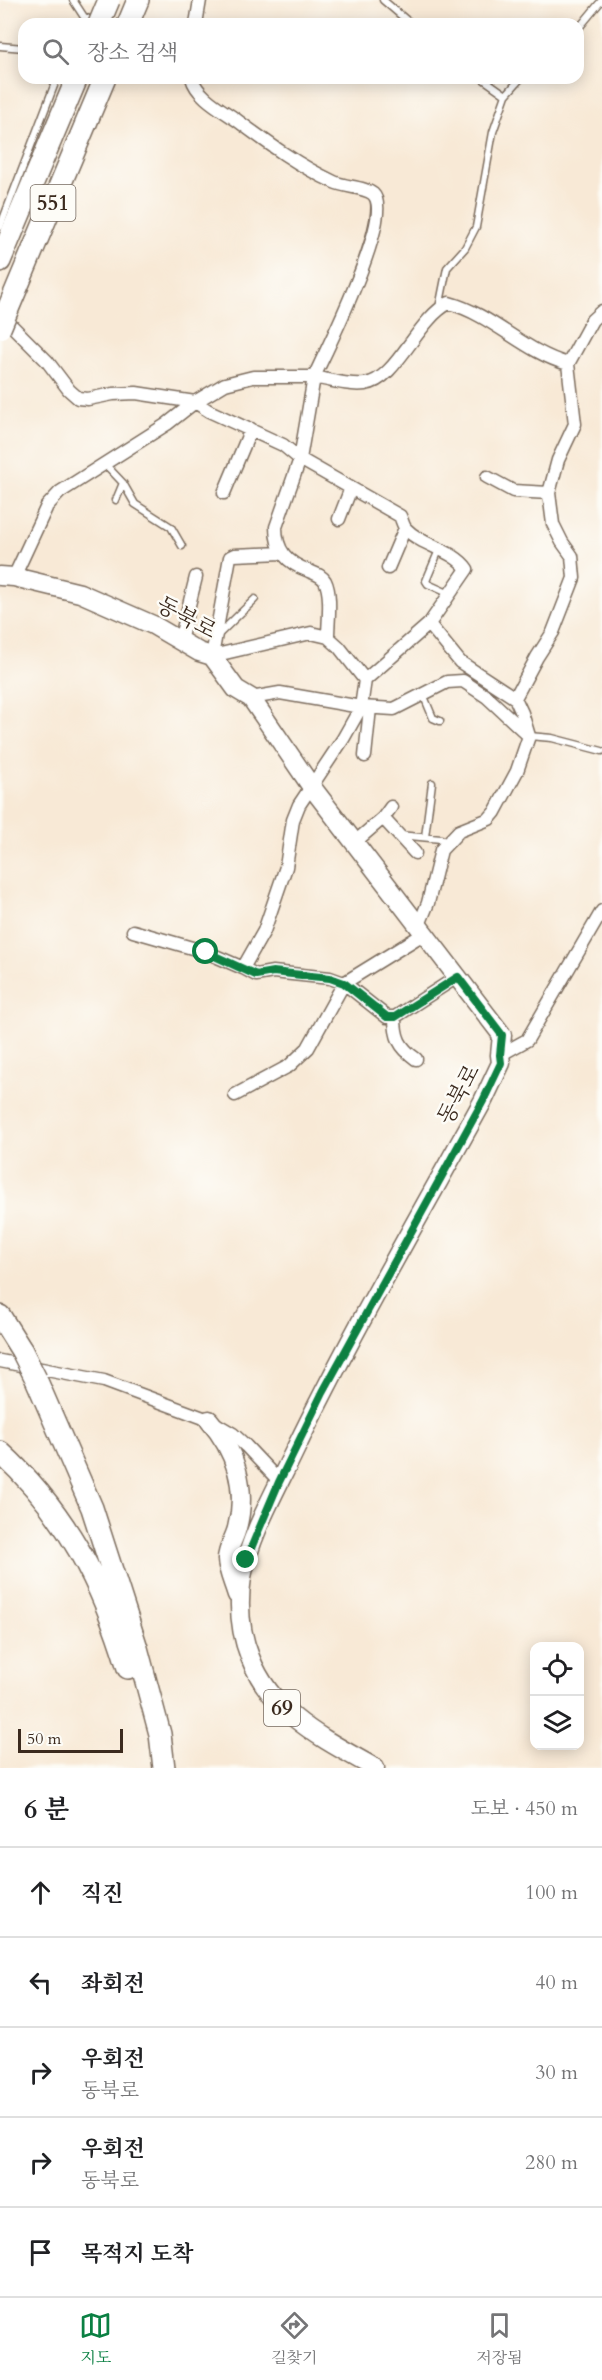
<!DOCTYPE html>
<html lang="ko">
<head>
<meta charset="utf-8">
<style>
	:root { --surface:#fff; --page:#f2f2f2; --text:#202124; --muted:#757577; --line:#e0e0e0; --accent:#0b8043 }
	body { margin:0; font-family:Cardo,"Noto Serif KR",serif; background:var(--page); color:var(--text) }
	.controls { position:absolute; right:18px; bottom:18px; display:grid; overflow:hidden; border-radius:12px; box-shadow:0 3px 15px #0003 }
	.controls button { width:54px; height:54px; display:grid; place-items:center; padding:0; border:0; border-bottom:2px solid var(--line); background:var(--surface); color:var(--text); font:30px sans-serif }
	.scale { position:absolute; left:18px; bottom:15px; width:105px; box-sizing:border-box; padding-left:6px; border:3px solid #3b2a1e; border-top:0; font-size:16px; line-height:21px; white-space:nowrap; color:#3b2a1e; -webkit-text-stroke:4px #fdfcf7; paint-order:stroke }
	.stop { position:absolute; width:18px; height:18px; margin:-14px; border:4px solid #0b8043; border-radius:50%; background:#fff }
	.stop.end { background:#0b8043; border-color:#fff; box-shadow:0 2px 6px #0008 }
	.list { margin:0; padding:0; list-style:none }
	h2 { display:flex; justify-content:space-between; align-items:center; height:78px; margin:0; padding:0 24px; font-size:26px }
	h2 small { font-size:20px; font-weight:400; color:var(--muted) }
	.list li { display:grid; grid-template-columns:39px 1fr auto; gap:18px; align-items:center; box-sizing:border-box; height:90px; padding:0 24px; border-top:2px solid var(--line) }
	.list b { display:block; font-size:22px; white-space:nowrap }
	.list p { margin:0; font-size:20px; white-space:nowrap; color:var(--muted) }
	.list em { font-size:20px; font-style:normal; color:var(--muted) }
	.icon { flex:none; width:33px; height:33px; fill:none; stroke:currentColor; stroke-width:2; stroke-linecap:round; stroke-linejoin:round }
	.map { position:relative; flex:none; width:602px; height:1768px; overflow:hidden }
	.search { position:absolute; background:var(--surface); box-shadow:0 3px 15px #0003; left:18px; right:18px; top:18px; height:66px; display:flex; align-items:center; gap:15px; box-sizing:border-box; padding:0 21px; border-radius:18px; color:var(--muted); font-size:22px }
	.sheet { height:528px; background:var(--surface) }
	nav { display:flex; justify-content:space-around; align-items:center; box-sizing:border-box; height:84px; border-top:2px solid var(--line); background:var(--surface); font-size:16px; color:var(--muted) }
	nav a { display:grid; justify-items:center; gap:3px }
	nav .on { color:var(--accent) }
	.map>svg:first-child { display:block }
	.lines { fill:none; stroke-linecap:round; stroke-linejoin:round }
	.lane-casing { stroke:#7d6d5e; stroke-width:9 }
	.street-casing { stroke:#7d6d5e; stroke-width:15 }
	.primary-casing { stroke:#7d6d5e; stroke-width:21 }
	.highway-casing { stroke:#7d6d5e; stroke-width:24 }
	.lane { stroke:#fff; stroke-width:6 }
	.street { stroke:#fff; stroke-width:12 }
	.primary { stroke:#fff; stroke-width:18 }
	.highway { stroke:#fff; stroke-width:21 }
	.highway-bridge-casing { stroke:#7d6d5e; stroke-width:24; stroke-linecap:butt }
	.highway-bridge { stroke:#fff; stroke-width:21 }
	.route { stroke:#0b8043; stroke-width:8 }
	.labels { text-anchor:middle; stroke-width:5; stroke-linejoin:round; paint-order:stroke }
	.shield { fill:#fdfcf7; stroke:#75695f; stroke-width:1.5 }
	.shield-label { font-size:21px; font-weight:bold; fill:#3b2a1e }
	.street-label { font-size:22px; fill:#3b2a1e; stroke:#fdfcf7 }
</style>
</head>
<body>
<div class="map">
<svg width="602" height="1768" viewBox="0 0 602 1768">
	<rect width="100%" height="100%" fill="#fdfcf7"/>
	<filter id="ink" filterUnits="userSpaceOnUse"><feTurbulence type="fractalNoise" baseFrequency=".0167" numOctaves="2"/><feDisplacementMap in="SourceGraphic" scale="12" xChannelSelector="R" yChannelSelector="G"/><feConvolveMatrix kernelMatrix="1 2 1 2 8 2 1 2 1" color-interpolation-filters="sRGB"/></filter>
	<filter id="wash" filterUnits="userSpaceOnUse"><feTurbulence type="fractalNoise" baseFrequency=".008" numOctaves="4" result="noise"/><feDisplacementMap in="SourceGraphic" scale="24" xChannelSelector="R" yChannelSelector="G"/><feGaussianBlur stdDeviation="1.35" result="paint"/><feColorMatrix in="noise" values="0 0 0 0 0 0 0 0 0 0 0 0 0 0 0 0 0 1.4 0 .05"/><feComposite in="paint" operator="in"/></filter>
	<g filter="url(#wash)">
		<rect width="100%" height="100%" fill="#f8e9d6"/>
	</g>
	<g filter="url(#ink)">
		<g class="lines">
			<defs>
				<path id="lane" d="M73 0 84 17 97 22
					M383 0 411 24
					M578 29 602 0
					M0 46 24 48
					M482 78 506 95
					M0 227 57 78
					M439 308 447 268 465 248 476 227 493 132 506 95 521 78
					M105 464 123 483 135 504 171 527 182 546
					M116 500 123 483
					M439 550 426 581 428 584 450 594
					M219 634 255 599
					M423 694 433 718 440 721
					M529 736 552 738 602 751
					M399 835 441 839 447 843
					M425 837 432 783"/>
				<path id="street" d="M196 24 200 0
					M1 315 47 361 69 390 78 398 88 399 113 394 136 393 195 402 209 411 283 445 300 459 400 516C402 520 403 526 406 529 423 547 453 549 467 569L429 624 460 662 515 698
					M487 477 513 491 549 493
					M224 493 251 429
					M339 519 351 488
					M282 553 234 555 230 557 212 656 311 633 328 637 339 647 365 680
					M388 568 405 528
					M14 577 47 506 60 492 167 424 195 402 225 384 253 377H314C326 351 395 214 373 194 365 187 345 187 334 182 299 166 269 144 238 121 223 110 197 97 192 78
					M429 624 365 680 361 707 343 739 299 805 293 820 286 867 264 931 243 968 256 975 273 972 330 978 344 983 387 1017H395L457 977
					M328 637C328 621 332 595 325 581 321 575 316 574 309 571 287 563 276 551 276 527L300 459 314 377C330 380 349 386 365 384 396 381 417 319 449 303 493 315 524 352 568 364
					M180 641 196 577
					M251 698 280 693 361 707 394 709 447 682 463 681 487 697 528 735
					M365 756 370 708
					M383 818 415 853
					M355 842 383 818 391 807
					M419 925 428 903 441 850 459 831 489 819 495 812 517 771 529 736 522 713 515 698 537 657 553 632 574 578 572 556 562 542 553 524 549 493 558 460 575 424 568 364 592 320 602 311
					M133 931 206 952 243 968
					M395 1017C395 1037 399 1047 416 1059
					M500 1055 527 1040 602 911
					M235 1095 289 1066 308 1048 344 983 425 933
					M0 1361 104 1381 209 1420 233 1434 246 1446 280 1482"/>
				<path id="primary" d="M0 576 14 577 80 593 153 625 199 652 212 656 236 689 251 698 311 786 502 1035 500 1055 501 1063 483 1101C419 1217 352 1332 294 1452 276 1490 250 1535 242 1577 238 1603 240 1632 250 1657 272 1715 324 1739 375 1768
					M209 1420C235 1450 248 1488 237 1528 235 1537 227 1549 227 1559 227 1570 234 1584 237 1595"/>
				<path id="highway" d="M128 24 138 0
					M0 261 77 78
					M0 1316 22 1351
					M36 1379 92 1508 137 1648 160 1734 164 1768
					M0 1452C66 1512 103 1584 128 1668"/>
			</defs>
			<use href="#lane" class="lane-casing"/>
			<use href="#street" class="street-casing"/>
			<use href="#primary" class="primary-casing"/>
			<use href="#highway" class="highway-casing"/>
			<use href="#lane" class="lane"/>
			<use href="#street" class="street"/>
			<use href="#primary" class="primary"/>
			<use href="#highway" class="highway"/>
			<defs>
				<path id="highway-bridge" d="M99 24 109 0
					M0 328 105 78
					M22 1351 36 1379"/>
			</defs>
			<use href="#highway-bridge" class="highway-bridge-casing"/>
			<use href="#highway-bridge" class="highway-bridge"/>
		</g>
	</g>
	<g class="lines" filter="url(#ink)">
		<path class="route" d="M206 952 256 975 273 972 330 978 344 983 387 1017H395L458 977 502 1035 500 1055 501 1063 483 1101 323 1392 279 1482 246 1560"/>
	</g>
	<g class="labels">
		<g class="shield">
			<rect x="30.5" y="185" width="45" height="36" rx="4.5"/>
			<rect x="264" y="1690" width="36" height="36" rx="4.5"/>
		</g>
		<g class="shield-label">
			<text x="53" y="210">551</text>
			<text x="282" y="1715">69</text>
		</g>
		<g class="street-label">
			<text transform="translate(187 617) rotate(28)" y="8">동북로</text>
			<text transform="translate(458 1094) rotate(-62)" y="8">동북로</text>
		</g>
	</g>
</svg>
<div class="controls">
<button><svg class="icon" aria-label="locate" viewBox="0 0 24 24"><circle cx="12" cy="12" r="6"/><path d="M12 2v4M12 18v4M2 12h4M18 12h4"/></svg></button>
<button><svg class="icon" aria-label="layers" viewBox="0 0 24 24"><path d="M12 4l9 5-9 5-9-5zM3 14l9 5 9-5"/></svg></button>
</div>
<div class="scale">50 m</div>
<div class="stop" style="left:206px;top:952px"></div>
<div class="stop end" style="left:246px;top:1560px"></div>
<div class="search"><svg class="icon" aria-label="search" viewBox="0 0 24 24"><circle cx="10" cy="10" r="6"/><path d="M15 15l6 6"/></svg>장소 검색</div>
</div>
<section class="sheet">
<h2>6 분<small>도보 · 450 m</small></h2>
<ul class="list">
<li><svg class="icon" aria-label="ahead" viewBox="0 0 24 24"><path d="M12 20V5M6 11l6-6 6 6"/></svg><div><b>직진</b></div><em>100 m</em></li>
<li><svg class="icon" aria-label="left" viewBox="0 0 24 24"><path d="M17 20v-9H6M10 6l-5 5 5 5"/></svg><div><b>좌회전</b></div><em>40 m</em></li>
<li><svg class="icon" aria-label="right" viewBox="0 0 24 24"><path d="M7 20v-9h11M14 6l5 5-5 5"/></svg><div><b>우회전</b><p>동북로</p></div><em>30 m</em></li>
<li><svg class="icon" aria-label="right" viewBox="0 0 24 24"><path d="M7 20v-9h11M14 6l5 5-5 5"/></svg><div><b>우회전</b><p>동북로</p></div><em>280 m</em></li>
<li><svg class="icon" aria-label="arrive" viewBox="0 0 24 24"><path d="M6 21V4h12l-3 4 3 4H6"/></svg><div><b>목적지 도착</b></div></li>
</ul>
</section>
<nav>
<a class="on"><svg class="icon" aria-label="map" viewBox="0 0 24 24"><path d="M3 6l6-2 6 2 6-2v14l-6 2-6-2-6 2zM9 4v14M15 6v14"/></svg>지도</a>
<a><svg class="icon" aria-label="directions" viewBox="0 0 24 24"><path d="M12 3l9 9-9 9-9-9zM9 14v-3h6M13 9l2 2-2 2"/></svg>길찾기</a>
<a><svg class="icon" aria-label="saved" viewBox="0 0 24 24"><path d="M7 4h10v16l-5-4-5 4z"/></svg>저장됨</a>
</nav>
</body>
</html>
